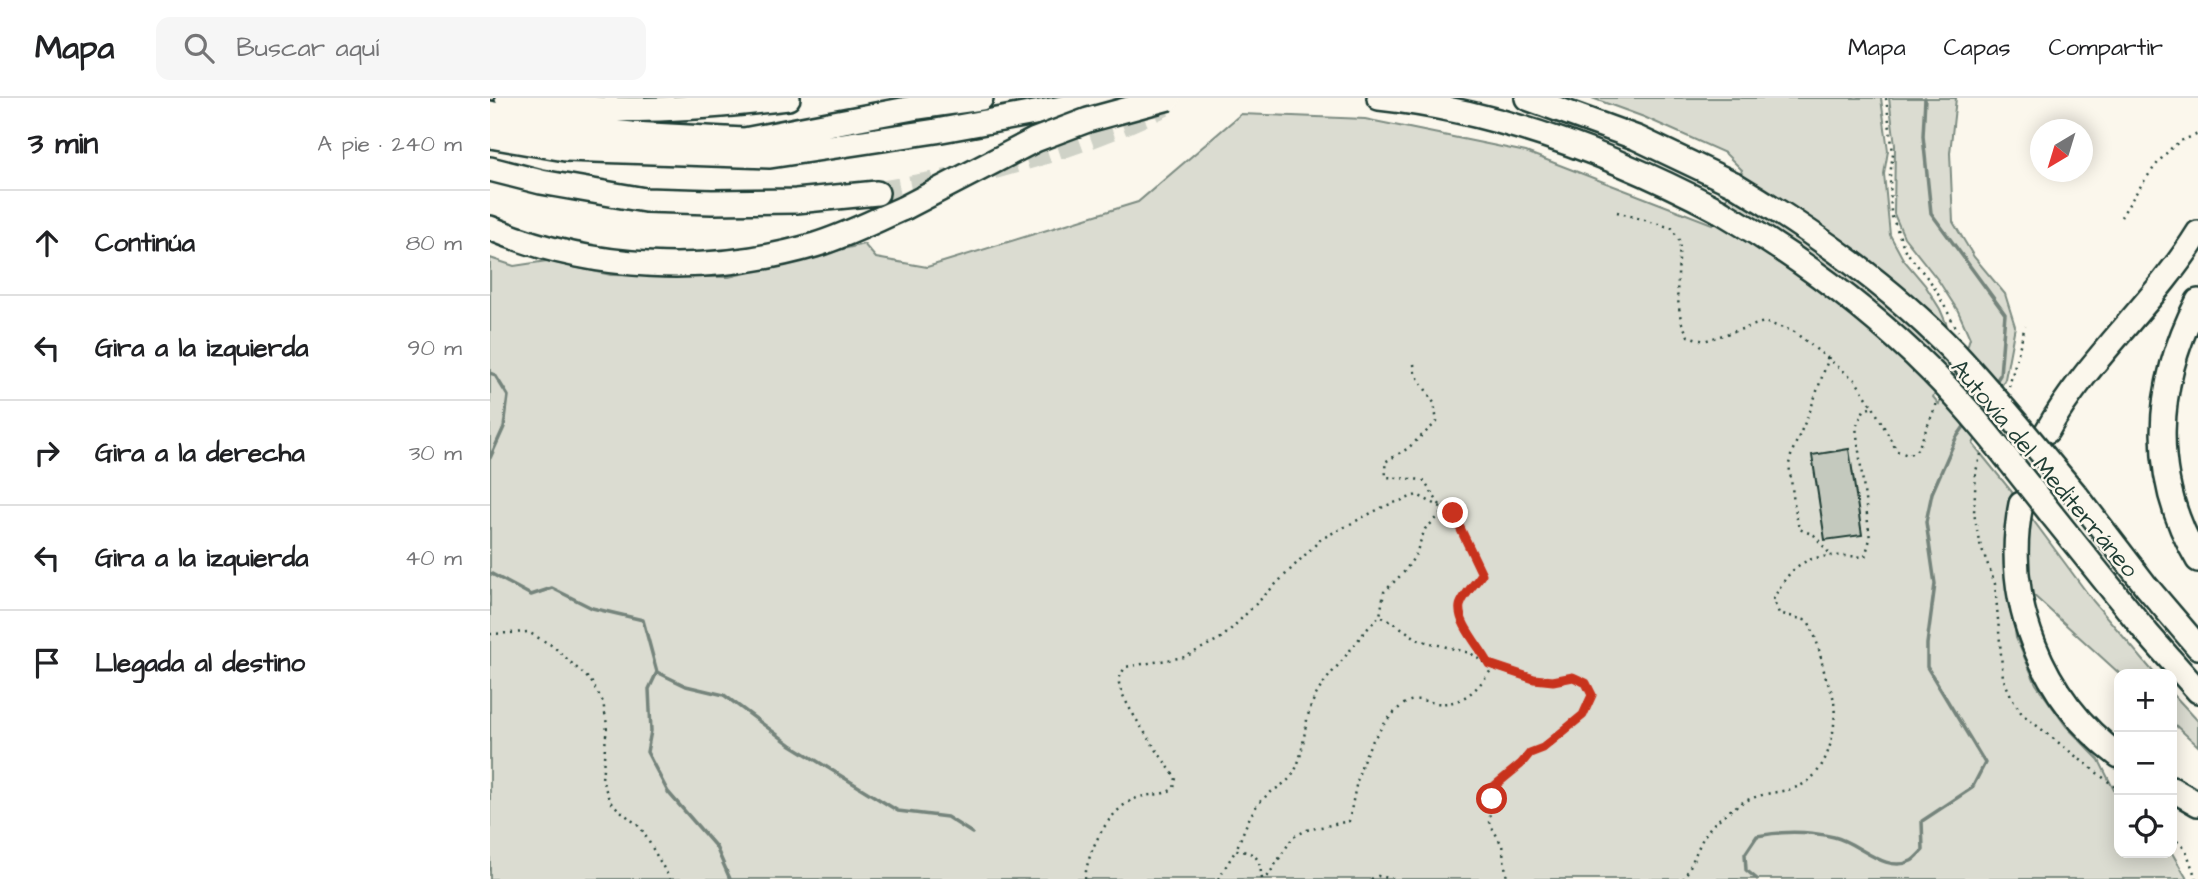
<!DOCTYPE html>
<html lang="es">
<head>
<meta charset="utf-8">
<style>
	:root { --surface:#fff; --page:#f6f6f6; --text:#202124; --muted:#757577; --line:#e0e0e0 }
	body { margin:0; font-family:"Architects Daughter",sans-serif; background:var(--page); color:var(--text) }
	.controls { position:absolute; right:21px; bottom:21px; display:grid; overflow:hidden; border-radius:14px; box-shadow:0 4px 18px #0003 }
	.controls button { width:63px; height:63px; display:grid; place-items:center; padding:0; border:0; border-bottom:2px solid var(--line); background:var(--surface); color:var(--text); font:35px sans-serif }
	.compass { position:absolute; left:1540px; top:21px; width:63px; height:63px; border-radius:50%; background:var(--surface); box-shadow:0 4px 18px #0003; rotate:218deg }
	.stop { position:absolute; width:21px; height:21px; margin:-16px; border:5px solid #c8321e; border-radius:50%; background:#fff }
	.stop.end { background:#c8321e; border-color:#fff; box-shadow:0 2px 7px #0008 }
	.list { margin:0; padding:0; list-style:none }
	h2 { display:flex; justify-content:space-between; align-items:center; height:91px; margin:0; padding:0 28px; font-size:30px }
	h2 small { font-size:23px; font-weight:400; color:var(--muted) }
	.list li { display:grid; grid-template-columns:46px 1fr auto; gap:21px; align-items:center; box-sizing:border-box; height:105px; padding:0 28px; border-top:2px solid var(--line) }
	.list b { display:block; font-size:26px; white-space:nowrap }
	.list em { font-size:23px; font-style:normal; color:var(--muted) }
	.icon { flex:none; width:38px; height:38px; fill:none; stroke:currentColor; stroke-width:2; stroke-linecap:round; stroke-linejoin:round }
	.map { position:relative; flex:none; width:1708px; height:781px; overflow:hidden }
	header { display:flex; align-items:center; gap:42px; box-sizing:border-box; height:98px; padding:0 35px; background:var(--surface); border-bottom:2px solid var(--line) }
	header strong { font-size:33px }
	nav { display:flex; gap:38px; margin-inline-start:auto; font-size:24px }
	.search { width:490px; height:63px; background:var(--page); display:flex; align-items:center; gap:18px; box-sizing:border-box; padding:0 24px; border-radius:14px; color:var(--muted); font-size:26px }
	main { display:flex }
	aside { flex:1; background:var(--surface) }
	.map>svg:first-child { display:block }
	.green { fill:#dbdcd1; stroke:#7d8c82; stroke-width:2 }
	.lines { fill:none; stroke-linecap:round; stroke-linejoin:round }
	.stream { stroke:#74847b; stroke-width:3.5 }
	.building { fill:#c4c9be; stroke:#1f3d34; stroke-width:2 }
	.highway-tunnel { stroke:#cfd2c7; stroke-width:23; stroke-dasharray:23 11; stroke-linecap:butt }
	.highway-casing { stroke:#1f3d34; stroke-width:28 }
	.path { stroke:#1f3d34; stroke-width:2.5; stroke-dasharray:2 5; stroke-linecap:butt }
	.highway { stroke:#fbf7ec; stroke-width:23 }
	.highway-bridge-casing { stroke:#1f3d34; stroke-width:28; stroke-linecap:butt }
	.highway-bridge { stroke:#fbf7ec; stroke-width:23 }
	.route { stroke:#c8321e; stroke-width:9 }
	.labels { text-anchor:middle; stroke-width:5; stroke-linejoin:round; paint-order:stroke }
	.street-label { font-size:24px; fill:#1f3d34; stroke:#fbf7ec }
</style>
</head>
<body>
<header>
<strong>Mapa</strong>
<div class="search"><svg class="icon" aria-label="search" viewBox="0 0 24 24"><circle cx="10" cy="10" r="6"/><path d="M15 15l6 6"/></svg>Buscar aquí</div>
<nav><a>Mapa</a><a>Capas</a><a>Compartir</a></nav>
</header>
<main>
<aside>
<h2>3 min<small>A pie · 240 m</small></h2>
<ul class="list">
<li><svg class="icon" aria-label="ahead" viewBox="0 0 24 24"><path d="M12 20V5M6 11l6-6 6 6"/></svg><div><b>Continúa</b></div><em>80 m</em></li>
<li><svg class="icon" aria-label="left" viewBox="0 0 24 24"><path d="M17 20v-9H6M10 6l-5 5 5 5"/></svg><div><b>Gira a la izquierda</b></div><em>90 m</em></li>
<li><svg class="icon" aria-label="right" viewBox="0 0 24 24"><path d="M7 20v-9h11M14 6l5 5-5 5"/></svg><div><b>Gira a la derecha</b></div><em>30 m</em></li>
<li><svg class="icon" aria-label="left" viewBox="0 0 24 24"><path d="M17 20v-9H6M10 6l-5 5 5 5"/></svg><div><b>Gira a la izquierda</b></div><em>40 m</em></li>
<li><svg class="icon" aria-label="arrive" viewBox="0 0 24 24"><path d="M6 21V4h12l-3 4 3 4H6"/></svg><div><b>Llegada al destino</b></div></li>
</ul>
</aside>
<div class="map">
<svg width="1708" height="781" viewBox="0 0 1708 781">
	<rect width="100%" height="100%" fill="#fbf7ec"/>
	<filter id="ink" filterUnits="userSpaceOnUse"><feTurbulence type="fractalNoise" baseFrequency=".0143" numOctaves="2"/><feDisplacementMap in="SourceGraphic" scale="14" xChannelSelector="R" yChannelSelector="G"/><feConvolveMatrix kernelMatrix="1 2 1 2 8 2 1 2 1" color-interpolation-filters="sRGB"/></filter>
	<g filter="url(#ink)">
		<path class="green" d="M1102 0H1391L1398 53 1394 76 1400 137 1413 161 1435 187 1450 211 1464 244 1461 264 1443 299 1449 306 1473 261 1480 240 1468 213 1448 182 1414 139 1404 116 1405 47 1399 0H1466L1460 55 1463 124 1484 159 1515 196 1525 228 1515 281 1483 346 1522 394 1517 442 1518 481 1526 540 1546 586 1576 628 1609 662 1629 702V755H1682L1697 781H0V160L24 168 57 163 121 177 239 179 374 146 386 160 437 169 648 104 751 16 875 21 1036 54 1222 126 1252 72 1235 55 1154 19Z
			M1540 418 1603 503 1665 576H1630L1541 495 1536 469V443Z
			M1682 595 1708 623V648L1682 624Z"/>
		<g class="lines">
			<path class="stream" d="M1435 0 1433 38 1441 115 1515 216 1510 277 1505 285
				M0 275 5 277 18 298 14 329 0 360
				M0 475 41 497 62 490 102 510 153 522 167 574 159 591 161 633 157 654 178 694 226 749 240 781
				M167 574 196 588 234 597 301 647 408 713 457 719 482 735
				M1267 781 1256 772 1255 756 1267 738C1292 733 1318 733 1344 739 1368 744 1395 776 1421 763 1425 761 1430 755 1433 752L1432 723 1482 690 1495 665 1437 569V546L1445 486 1436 424 1442 395 1466 340 1478 323"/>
		</g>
		<path class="building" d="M1359 351 1372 437 1335 442 1322 357Z"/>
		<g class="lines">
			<path class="highway-tunnel" d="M503 70C561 54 620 34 674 7
				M387 95 460 82"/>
			<defs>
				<path id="highway" d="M17 0C109 19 205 11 298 0
					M889 0C1009 13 1124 57 1230 113
					M1037 0 1147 40 1244 86
					M0 15 39 26 142 36 254 42 428 9 491 0
					M0 38 75 51 280 58 446 33 627 0
					M0 71 51 84 155 102 222 104 306 103 387 95
					M0 130C102 173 219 178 325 147 355 138 384 123 414 110
					M1708 203C1664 287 1659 379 1708 462
					M1557 333C1598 260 1664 206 1708 135
					M1587 398 1656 488 1708 549
					M1531 406C1512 501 1551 600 1629 658
					M1562 417 1657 535 1708 593
					M1682 691 1708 706"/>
			</defs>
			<use href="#highway" class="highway-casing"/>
			<path class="path" d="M1396 0 1403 55 1400 78 1401 116 1415 152 1443 187 1468 233
				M1127 114 1182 130 1190 144 1187 195 1191 223 1198 238 1214 243 1274 224 1303 233 1365 282 1383 309 1407 353 1418 357 1428 351 1447 305
				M1631 119C1641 102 1671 55 1688 45 1693 41 1702 39 1708 36
				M1339 259 1320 313 1302 354 1299 366 1304 405 1309 431 1324 437 1340 456
				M924 266 925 275 944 305 947 324 917 351 895 364 896 379 933 382 950 407
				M1519 289 1535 228
				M1491 356 1486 373 1484 415 1489 443 1505 486 1513 580 1522 600 1532 616 1629 692
				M957 411 935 431 925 458 914 474 894 494 890 518 907 527 929 542 980 555 998 566 1044 581 1063 583 1083 579 1096 585 1102 597 1093 617 1076 629 1053 650 1040 655 1031 666 1002 690 999 724 1012 747 1017 781
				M0 536 38 534 63 548 101 583 113 604 117 627 112 681 120 704 151 730 180 781
				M1682 738 1696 752 1706 781
				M595 781C597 753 619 710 647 700 660 695 672 699 684 690L686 680C673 661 631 604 629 585 629 578 632 575 635 569L695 559 733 539 831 441 895 408 927 397 963 415 992 476 970 507 972 524 990 549 1001 572C987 592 972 608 945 605 939 604 931 601 924 602 913 604 907 612 899 620 869 656 868 679 859 723L817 732 803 739 776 781
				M728 781 746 752
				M772 781C769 760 768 755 746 752 753 736 760 712 774 700 783 691 796 687 803 676 815 656 813 629 821 608 829 587 845 572 858 555 869 541 876 531 890 518
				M881 781 888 778 904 781
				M1193 781C1206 762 1209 737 1228 722 1240 712 1253 702 1269 698 1284 693 1301 694 1315 685 1339 670 1347 630 1344 604 1343 593 1336 584 1334 573 1329 553 1328 542 1318 523L1289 515 1283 502C1306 455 1327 456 1375 459L1380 441 1366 329 1374 312 1383 309"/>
			<use href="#highway" class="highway"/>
			<defs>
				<path id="highway-bridge" d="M1244 86C1324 134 1401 188 1465 255 1508 301 1547 350 1587 398
					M414 110 545 42 598 22 679 0
					M1230 113C1307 158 1379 211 1442 274 1486 318 1523 368 1562 417"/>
			</defs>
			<use href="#highway-bridge" class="highway-bridge-casing"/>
			<use href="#highway-bridge" class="highway-bridge"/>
		</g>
	</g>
	<g class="lines" filter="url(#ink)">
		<path class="route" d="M963 415 992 476C986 485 972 498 970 508 967 525 991 550 999 566L1044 581 1063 583 1083 579 1096 585 1102 597 1093 617 1053 650 1040 655 1031 666 1002 690V701"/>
	</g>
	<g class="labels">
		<g class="street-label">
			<text transform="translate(1555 370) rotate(50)" y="8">Autovía del Mediterráneo</text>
		</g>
	</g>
</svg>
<div class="controls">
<button>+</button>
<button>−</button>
<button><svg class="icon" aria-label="locate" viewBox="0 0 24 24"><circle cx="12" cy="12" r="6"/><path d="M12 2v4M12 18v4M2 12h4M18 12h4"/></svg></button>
</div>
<svg class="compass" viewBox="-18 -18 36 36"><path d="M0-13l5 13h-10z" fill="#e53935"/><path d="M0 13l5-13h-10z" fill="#757577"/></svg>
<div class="stop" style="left:1002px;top:701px"></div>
<div class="stop end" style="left:963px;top:415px"></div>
</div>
</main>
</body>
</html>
